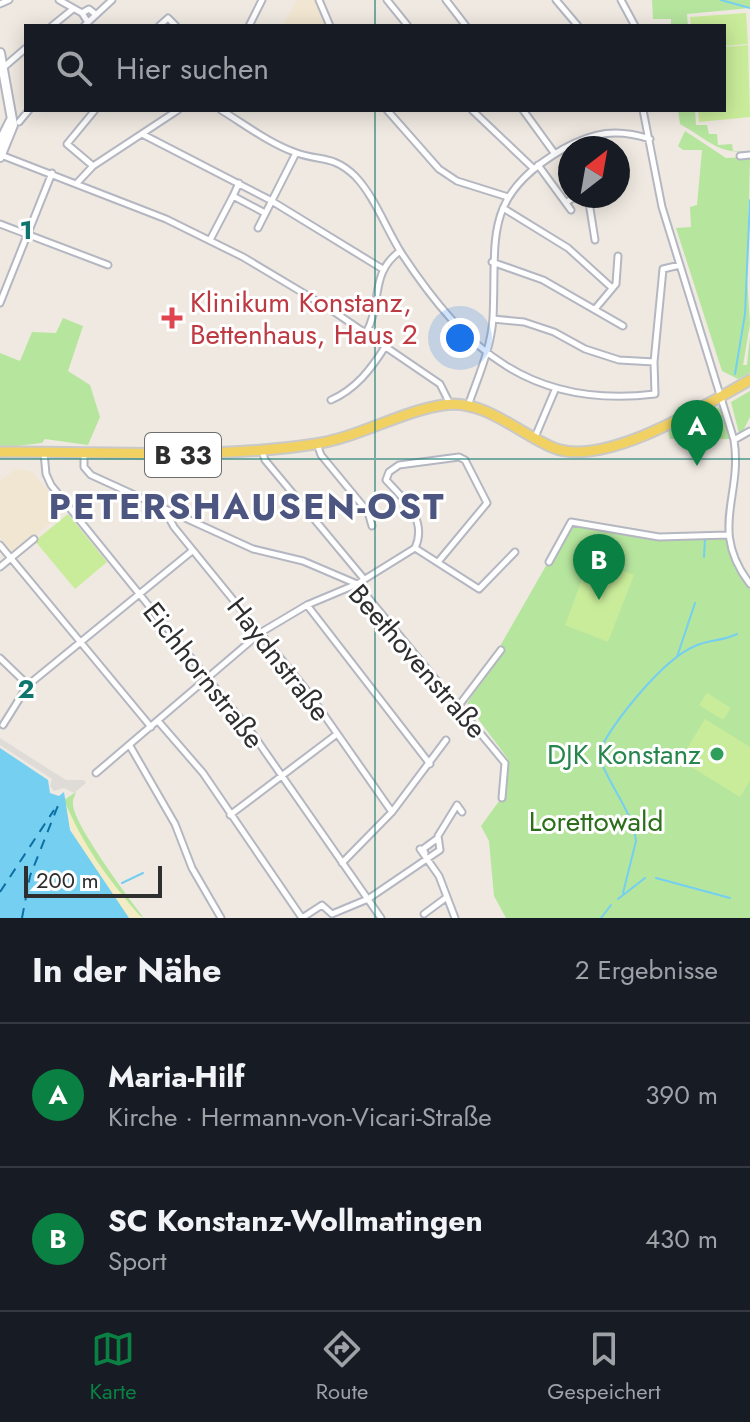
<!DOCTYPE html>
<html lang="de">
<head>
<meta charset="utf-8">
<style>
	:root { --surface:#171b24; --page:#242831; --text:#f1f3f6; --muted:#9ea1a6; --line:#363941; --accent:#0b8043 }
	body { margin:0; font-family:Jost,sans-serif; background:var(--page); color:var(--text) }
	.compass { position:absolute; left:558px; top:136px; width:72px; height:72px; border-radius:50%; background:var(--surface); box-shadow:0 4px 20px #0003; rotate:31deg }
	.scale { position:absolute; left:24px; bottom:20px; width:138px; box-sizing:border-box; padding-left:8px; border:4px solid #2e2e2e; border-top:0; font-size:22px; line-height:28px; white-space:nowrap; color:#2e2e2e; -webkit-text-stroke:6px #fff; paint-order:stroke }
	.you { position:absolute; left:460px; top:338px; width:28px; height:28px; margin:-20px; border:6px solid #fff; border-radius:50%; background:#1a73e8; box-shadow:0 0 0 12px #1a73e833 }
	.badge { display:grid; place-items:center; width:52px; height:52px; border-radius:50%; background:var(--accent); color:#fff; font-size:26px; font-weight:700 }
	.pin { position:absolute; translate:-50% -66px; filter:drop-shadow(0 2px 4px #0008) }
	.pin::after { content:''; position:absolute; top:42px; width:28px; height:24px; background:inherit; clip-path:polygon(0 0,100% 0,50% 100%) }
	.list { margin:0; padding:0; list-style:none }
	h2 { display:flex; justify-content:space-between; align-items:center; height:104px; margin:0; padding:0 32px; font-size:34px }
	h2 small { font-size:26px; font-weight:400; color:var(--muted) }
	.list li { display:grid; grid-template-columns:52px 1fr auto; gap:24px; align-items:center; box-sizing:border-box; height:144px; padding:0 32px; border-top:2px solid var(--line) }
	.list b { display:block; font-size:30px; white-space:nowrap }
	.list p { margin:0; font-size:26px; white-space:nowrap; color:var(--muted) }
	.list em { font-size:26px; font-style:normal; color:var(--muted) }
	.icon { flex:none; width:44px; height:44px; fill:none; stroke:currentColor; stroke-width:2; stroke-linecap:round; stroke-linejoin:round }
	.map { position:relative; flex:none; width:750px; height:918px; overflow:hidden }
	.search { position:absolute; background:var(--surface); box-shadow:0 4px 20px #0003; left:24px; right:24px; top:24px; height:88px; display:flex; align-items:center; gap:20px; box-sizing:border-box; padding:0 28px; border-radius:0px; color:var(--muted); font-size:30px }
	.sheet { height:392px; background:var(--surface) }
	nav { display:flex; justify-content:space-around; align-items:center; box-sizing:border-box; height:112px; border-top:2px solid var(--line); background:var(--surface); font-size:22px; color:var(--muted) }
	nav a { display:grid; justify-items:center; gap:4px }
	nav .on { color:var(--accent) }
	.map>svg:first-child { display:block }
	.education { fill:#f0e6d1 }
	.green { fill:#b6e59e }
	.sand { fill:#f3ecc5 }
	.pitch { fill:#c9ec9a }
	.plaza { fill:#dfdcd8 }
	.water { fill:#75cff0 }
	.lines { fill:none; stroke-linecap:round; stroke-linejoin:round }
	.stream { stroke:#75cff0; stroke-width:2 }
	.ferry { stroke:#0d6fa3; stroke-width:2; stroke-dasharray:10 8; stroke-linecap:butt }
	.street-casing { stroke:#b4b7c1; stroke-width:9 }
	.secondary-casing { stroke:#b4b7c1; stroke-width:12 }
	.primary-casing { stroke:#c9c9c9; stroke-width:13 }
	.street { stroke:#fff; stroke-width:5 }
	.secondary { stroke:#fff; stroke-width:8 }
	.primary { stroke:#f2d163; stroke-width:9 }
	.grid { fill:none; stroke:#0f766e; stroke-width:2; stroke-opacity:0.55 }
	.health-dot { fill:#e0444e; stroke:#fff; stroke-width:3 }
	.leisure-dot { fill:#2e9e5b; stroke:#fff; stroke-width:3 }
	.labels { text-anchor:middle; stroke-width:6; stroke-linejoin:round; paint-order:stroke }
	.shield { fill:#fff; stroke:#6d6d6d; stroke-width:2 }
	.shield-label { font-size:26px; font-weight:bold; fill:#2e2e2e }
	.health-label { font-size:28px; fill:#be3a42; stroke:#fff; text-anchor:start }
	.street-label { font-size:28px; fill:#2e2e2e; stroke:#fff }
	.leisure-label { font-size:28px; fill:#27864d; stroke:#fff; text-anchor:end }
	.park-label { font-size:28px; fill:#2c6e1b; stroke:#fff }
	.district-label { font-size:36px; font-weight:bold; letter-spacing:2px; fill:#4d5680; stroke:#fff }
	.grid-label { font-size:26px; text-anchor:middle; font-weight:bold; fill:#0f766e; stroke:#fff; stroke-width:6; stroke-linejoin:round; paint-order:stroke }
</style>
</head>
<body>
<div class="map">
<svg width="750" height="918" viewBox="0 0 750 918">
	<rect width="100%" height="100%" fill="#efe9e1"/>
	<path class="education" d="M297 0H319L330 26H282Z
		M17 468 32 472 65 511 13 554 0 537V481Z"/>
	<path class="green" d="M652 0H750V8L687 14 688 26H671V19H653Z
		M678 110H695L696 125H707L709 134H717L718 145 732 144 733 151 750 152C717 154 707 139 680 124Z
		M685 131 726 158 750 157 747 278 750 324 743 365H747L750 336V373L738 379 722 371 676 228 691 227 690 207 697 205 702 150H683L678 146Z
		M63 318 83 326 68 371 90 385 100 417 88 445 45 439 42 443 0 448V353L20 361 32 332 56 333Z
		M750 391V417L740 437 731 402Z
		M718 407 724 414 732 439H670L668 431 692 423Z
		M571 522 659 537 728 535 750 584V918H506L494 896 489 841 481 826 502 797 508 759 467 704Z
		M76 792C75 796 72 800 73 804 73 824 130 900 144 918 114 902 77 832 64 800Z"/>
	<path class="sand" d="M64 800C82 844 110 882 142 918H129C104 889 67 837 64 800Z"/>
	<path class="pitch" d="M746 13 748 44 724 46V26H691L690 17Z
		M748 45 750 117 699 122 698 110H724V47Z
		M68 514 107 562 75 589 35 541Z
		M590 558 634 575 608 642 565 625Z
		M707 693 731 708 723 720 699 705Z
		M705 719 750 747V781L740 797 680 760Z"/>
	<path class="plaza" d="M0 738 66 780H84L86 783 74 793 64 788 54 791 50 786 52 779 0 745Z"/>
	<path class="water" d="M0 748 48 780 50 793 59 796 64 792 70 830 129 918H0Z"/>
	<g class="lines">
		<path class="stream" d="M721 0 750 8
			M735 374 745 314 750 200
			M704 557 705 539
			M677 657 695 603
			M656 878 730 898
			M122 883 143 873
			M623 893 636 841C632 809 607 784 598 753 614 721 662 660 695 646 708 640 723 641 737 634
			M618 899 645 878
			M601 918 611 905"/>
		<path class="ferry" d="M0 892 54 810
			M22 918 30 876 59 803"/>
		<defs>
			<path id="street" d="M59 0 82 13 87 21
				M319 0 330 26
				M387 0 408 26
				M446 0 466 26
				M556 0 578 26
				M621 0 635 26
				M0 4 9 0
				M82 13 89 9 94 13
				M52 26 73 9
				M84 26 112 0
				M159 26 168 18 176 26
				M249 26 262 0
				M4 67 26 48
				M221 110C244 124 269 143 294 152 320 162 332 154 355 176 375 197 386 229 402 254 466 351 532 409 655 394L654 362 663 269 680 265
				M387 110 439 169 457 181 508 197
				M472 110 534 169
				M523 110 555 154
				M643 110 662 207 734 440C743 497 708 529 750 584
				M19 122 29 110
				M142 134 270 200 381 268
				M1 155 166 219 243 257 330 309 440 384 450 404
				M740 156 750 155
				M538 165 571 210
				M93 166 67 144 95 110
				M77 183 93 166 178 110
				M239 183 233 196 263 212
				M588 196 595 240
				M567 202 576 196
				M503 208 568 248 611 287
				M0 224 108 265
				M258 228 296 153
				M210 240 233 196
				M492 262 543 280 623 326
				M0 303 52 173
				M595 309 616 284 618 256
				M493 319 524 322 554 332 585 349 619 360 654 362
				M366 333C383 302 369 274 400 251
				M331 400C356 389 371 369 385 347
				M468 406C478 377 491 349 493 318 497 237 481 197 563 149 594 132 617 128 650 139
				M535 437 555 390
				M734 440 750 431
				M317 444 321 455 368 512 372 526
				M262 451 265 460 364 579
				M44 453 46 474 51 485 252 733 381 918
				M84 454V467L91 475 253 549 303 561 357 584 505 763 502 798
				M164 509 174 527 308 692 392 812
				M0 545 151 727
				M415 548C428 520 404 499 386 480L389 472 399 465 459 457 465 460 487 503 438 562
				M415 548 479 589 515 552
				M549 562 571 522 659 537 728 535
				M0 567 34 539
				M307 605 430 764
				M0 658 28 685
				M460 704 501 650
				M158 721 203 773 302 918
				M3 725 28 685 192 551
				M130 746 175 824 192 868 221 918
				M96 773 260 633 307 605 357 584 415 548
				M230 815 337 734
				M420 849 439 876 455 918
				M425 853 423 849 438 838
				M342 863 392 812 446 740
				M424 914 447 897
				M302 918 322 905 332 914 368 899 440 850 438 836 457 805 462 812"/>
			<path id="secondary" d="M0 53 13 125 0 157
				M0 142 11 120"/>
			<path id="primary" d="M0 452C106 451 210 460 315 444 360 437 399 412 443 405 484 398 519 434 554 448 605 468 704 406 750 380"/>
		</defs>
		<use href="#street" class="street-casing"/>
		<use href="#secondary" class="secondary-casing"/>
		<use href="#primary" class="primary-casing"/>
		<use href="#street" class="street"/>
		<use href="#secondary" class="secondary"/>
		<use href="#primary" class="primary"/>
	</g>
	<path class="grid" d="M375 0V26M375 110V918M0 459H750"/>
	<path class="health-dot" d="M168 306h8v8h8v8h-8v8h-8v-8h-8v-8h8z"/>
	<circle class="leisure-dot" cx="717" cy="754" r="8"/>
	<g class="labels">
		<rect class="shield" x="145" y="433" width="76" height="44" rx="6"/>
		<g class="shield-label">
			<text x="183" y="464">B 33</text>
		</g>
		<g class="health-label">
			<text x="190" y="312">Klinikum Konstanz,<tspan x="190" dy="32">Bettenhaus, Haus 2</tspan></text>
		</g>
		<g class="street-label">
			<text transform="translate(279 659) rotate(52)" y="10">Haydnstraße</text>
			<text transform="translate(418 661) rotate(49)" y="10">Beethovenstraße</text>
			<text transform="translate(204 675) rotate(52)" y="10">Eichhornstraße</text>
		</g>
		<g class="leisure-label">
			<text x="701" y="764">DJK Konstanz</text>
		</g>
		<g class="park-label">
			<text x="596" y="831">Lorettowald</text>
		</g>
		<g class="district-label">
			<text x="247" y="519">PETERSHAUSEN-OST</text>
		</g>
	</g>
	<g class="grid-label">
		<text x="26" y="239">1</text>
		<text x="26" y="698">2</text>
	</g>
</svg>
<svg class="compass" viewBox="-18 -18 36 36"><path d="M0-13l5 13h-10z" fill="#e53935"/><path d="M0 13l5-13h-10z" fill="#9ea1a6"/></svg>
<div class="scale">200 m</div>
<div class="you"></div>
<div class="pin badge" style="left:697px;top:466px">A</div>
<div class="pin badge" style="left:599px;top:600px">B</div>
<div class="search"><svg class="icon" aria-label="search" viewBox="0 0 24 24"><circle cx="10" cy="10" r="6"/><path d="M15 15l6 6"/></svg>Hier suchen</div>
</div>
<section class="sheet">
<h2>In der Nähe<small>2 Ergebnisse</small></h2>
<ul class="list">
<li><span class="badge">A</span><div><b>Maria-Hilf</b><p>Kirche · Hermann-von-Vicari-Straße</p></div><em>390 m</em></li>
<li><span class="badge">B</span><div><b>SC Konstanz-Wollmatingen</b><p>Sport</p></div><em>430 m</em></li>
</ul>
</section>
<nav>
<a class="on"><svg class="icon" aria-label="map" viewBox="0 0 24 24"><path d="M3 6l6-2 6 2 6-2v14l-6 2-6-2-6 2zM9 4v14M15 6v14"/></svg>Karte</a>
<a><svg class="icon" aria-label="directions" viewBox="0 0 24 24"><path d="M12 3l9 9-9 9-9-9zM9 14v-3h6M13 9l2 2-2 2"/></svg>Route</a>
<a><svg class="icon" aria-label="saved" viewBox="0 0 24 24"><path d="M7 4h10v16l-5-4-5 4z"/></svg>Gespeichert</a>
</nav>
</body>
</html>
